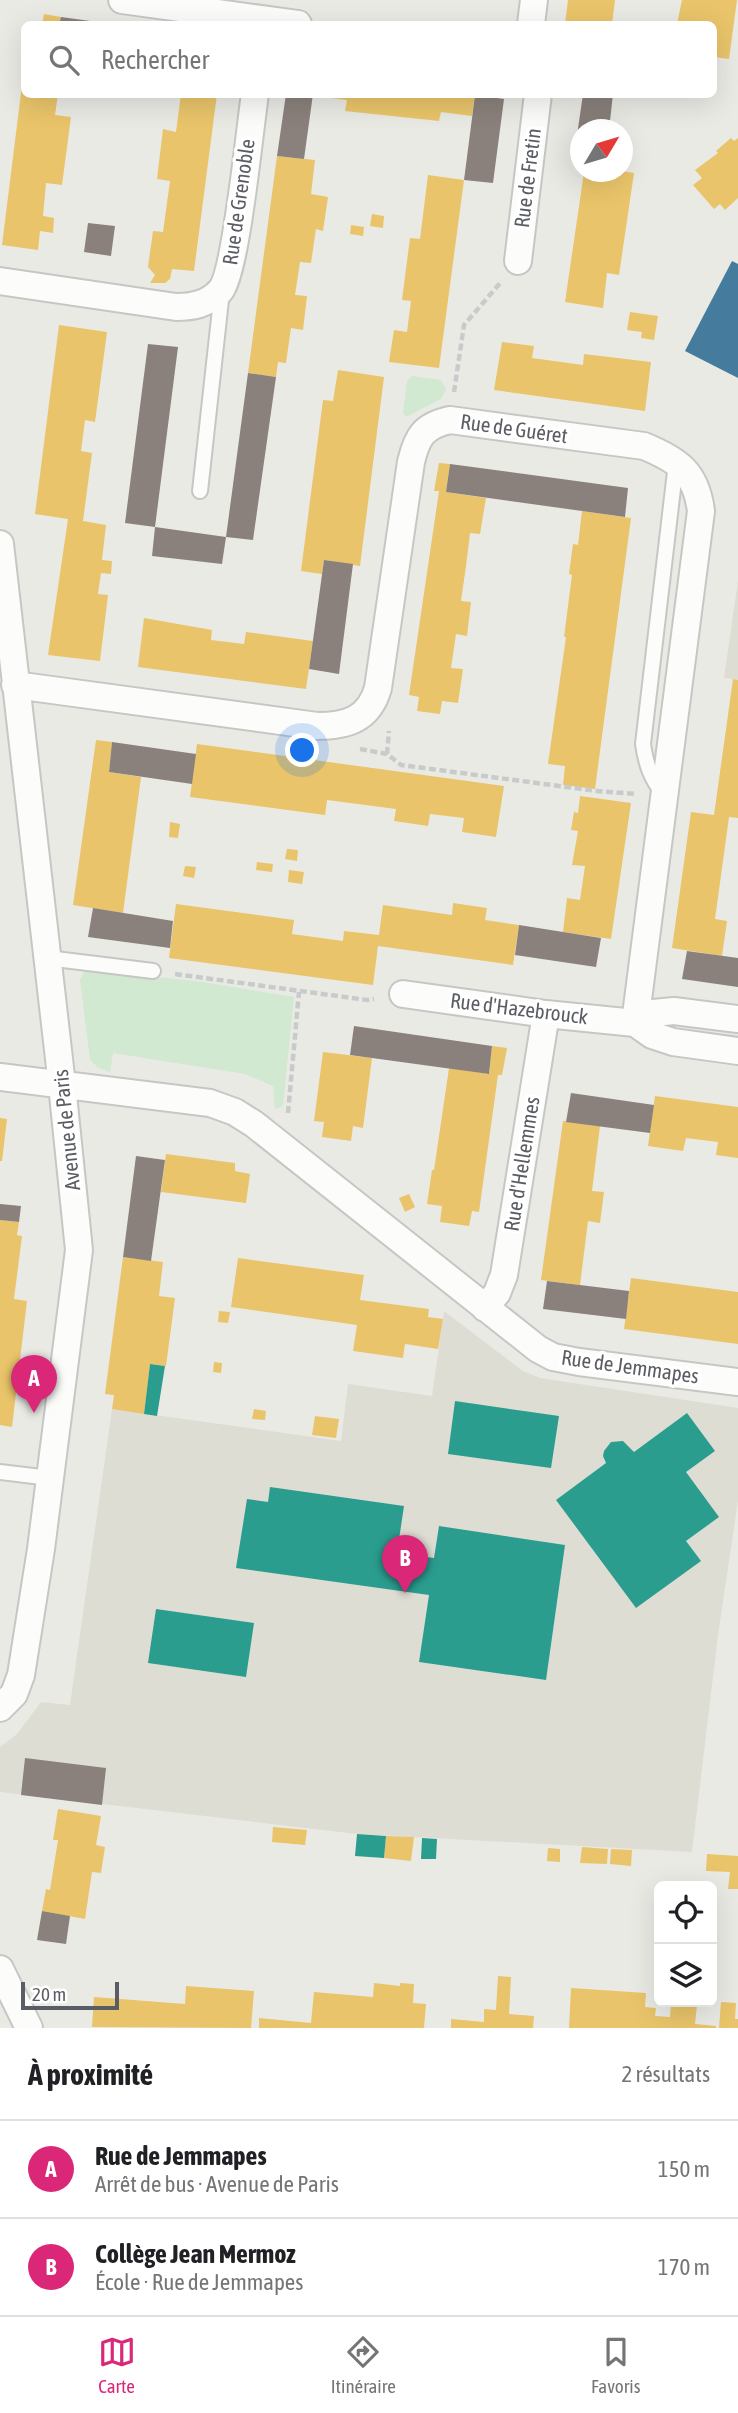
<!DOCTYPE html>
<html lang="fr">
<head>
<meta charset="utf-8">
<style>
	:root { --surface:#fff; --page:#f2f2f2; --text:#202124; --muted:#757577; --line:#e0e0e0; --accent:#db2777 }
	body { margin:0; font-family:"Asap Condensed",sans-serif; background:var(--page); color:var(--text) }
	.controls { position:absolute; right:21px; bottom:21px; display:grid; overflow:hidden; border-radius:10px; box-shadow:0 7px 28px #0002 }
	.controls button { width:63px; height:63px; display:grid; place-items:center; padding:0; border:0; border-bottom:2px solid var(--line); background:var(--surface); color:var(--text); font:35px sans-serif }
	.compass { position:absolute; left:570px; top:119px; width:63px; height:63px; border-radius:50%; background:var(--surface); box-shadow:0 7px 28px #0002; rotate:52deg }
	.scale { position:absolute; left:21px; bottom:18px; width:98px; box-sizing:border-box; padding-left:7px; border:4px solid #5a5d63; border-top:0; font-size:19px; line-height:24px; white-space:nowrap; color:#5a5d63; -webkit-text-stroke:5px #fff; paint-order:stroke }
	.you { position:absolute; left:303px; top:751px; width:24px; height:24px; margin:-18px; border:5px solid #fff; border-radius:50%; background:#1a73e8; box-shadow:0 0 0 10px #1a73e833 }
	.badge { display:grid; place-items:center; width:46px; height:46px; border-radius:50%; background:var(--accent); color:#fff; font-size:23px; font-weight:700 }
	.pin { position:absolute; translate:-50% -58px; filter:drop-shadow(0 2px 4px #0008) }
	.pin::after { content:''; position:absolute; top:37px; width:24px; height:21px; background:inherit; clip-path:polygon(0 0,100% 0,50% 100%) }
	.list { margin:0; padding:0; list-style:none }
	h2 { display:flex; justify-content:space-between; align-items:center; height:91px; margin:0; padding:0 28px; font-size:30px }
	h2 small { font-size:23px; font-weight:400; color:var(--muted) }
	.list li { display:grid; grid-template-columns:46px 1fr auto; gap:21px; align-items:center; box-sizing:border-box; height:98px; padding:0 28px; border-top:2px solid var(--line) }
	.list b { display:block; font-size:26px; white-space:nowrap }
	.list p { margin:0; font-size:23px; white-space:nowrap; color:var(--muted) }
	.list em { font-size:23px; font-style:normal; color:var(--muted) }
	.icon { flex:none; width:38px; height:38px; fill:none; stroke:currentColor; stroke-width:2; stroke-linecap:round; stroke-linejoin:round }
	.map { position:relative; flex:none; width:738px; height:2028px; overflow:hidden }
	.search { position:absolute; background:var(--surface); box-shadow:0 7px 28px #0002; left:21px; right:21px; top:21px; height:77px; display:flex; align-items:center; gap:18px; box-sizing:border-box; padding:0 24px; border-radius:10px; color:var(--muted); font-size:26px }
	.sheet { height:287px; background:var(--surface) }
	nav { display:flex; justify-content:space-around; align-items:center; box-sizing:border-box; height:98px; border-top:2px solid var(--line); background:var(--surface); font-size:19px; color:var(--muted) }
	nav a { display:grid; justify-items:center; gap:4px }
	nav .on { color:var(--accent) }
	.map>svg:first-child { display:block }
	.education { fill:#deddd4 }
	.green { fill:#d1e8d1 }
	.homes { fill:#e9c46a }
	.schools { fill:#2a9d8f }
	.public { fill:#457b9d }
	.industry { fill:#8a817c }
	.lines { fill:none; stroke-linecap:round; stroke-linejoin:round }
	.lane-casing { stroke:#c6c7c5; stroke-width:18 }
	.street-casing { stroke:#c6c7c5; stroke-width:30 }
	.path { stroke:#c7ccca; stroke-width:4.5; stroke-dasharray:7 3.5; stroke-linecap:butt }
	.lane { stroke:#fcfcfb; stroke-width:14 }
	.street { stroke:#fcfcfb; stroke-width:26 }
	.labels { text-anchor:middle; stroke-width:7; stroke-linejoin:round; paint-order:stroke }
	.street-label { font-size:21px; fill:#5a5d63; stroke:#fff }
</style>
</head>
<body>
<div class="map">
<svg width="738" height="2028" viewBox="0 0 738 2028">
	<rect width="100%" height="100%" fill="#eaeae5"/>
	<path class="education" d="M738 581V680L724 678Z
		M444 1311 523 1371 540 1378 738 1408V1501L718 1635 692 1852 357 1834 0 1792V1747L17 1734 41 1702 70 1705 112 1409 341 1441 348 1384 432 1396Z"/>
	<path class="green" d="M412 376 441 380 446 390 441 399 406 417 403 413 407 381Z
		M93 971 196 981 294 997 283 1106 275 1109 273 1086 245 1074 113 1053 110 1072 98 1068 90 1059 80 980 84 972Z"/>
	<path class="homes" d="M568 0H615L612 24H565Z
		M682 0H737L729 59 714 57V24H677Z
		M44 14 61 17 59 24H42Z
		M23 77 24 94H58L55 115 71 117 62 185 46 183 43 216 54 218 53 233 40 231 38 250 2 245Z
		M181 94H217L194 271 172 269 170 279 165 283H150L155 275 148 267 153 231 163 232 170 181 157 179 163 129 176 132Z
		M316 94H475L472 116 441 112 439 121 345 111 347 100 316 96Z
		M731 138 734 141 738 138V198L725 210 720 204 714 209 693 185 702 178 695 170 718 153 716 151Z
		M277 156 315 160 311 194 328 197 323 231 316 229 311 263 300 262 295 295 307 296 303 330 291 328 286 363 278 362 276 377 248 373Z
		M622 171 634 173 619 275 607 273 603 308 565 302 584 172Z
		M428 175 464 180 439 368 389 362 394 330 407 332 411 301 402 300 410 238 420 239Z
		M372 214 384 216 383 228 370 226Z
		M351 225 364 227 363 236 350 234Z
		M630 312 658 316 654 340 641 338 642 332 627 330Z
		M59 325 107 332 95 422 85 420 81 451 92 453 83 521 106 525 102 560 112 561 111 574 101 573 98 594 108 595 100 661 48 655 68 519 35 514Z
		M502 342 534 346 532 358 583 365 584 354 651 362 645 411 494 390Z
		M338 370 384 377 360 566 324 560 322 574 301 571 323 400 333 401Z
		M439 463 450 464 446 492 486 498 480 534 470 533 466 566 461 601 471 602 467 636 456 634 451 668 463 669 458 703 442 701 440 714 417 711 419 697 409 695 439 491H434Z
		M582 511 631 518 595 789 563 785 565 766 548 764 566 637H564L572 575 569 574 573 544 578 545Z
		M144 618 212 630 211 640 244 644 246 632 313 641 306 689 138 667Z
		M733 679 738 680V818L729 817 715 919 727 921 722 956 672 948 691 812 714 815Z
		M96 740 112 742 109 772 141 777 123 913 73 905Z
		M197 744 504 786 496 837 462 832 464 818 430 814 428 826 394 821 396 809 327 800 325 815 190 797Z
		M580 796 631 803 611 939 563 932 567 898 580 900 585 866 572 865 578 831 571 830 574 812 578 813Z
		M170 822 180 824 178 838 169 837Z
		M287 849 298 850 297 861 285 859Z
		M257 862 273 864 272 872 256 870Z
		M185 866 196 867 194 878 183 876Z
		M289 870 304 872 302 884 288 882Z
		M453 903 487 908 485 920 519 925 513 965 378 946 373 985 169 958 176 904 294 920 292 934 343 941 344 931 379 935 383 905 452 915Z
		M492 1046 507 1048 502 1075H498L479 1212 472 1211 469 1226 440 1222 442 1206 427 1204 432 1170H434L449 1068 489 1074Z
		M323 1052 372 1058 363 1128 353 1126 351 1141 322 1137 324 1122 314 1121Z
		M655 1096 738 1107V1158L716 1155 718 1142 686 1138 683 1151 648 1146Z
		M0 1118 7 1119 2 1161H0Z
		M563 1121 600 1126 592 1191 604 1192 600 1223 588 1221 580 1285 541 1280Z
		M166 1154 235 1163V1171L250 1174 246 1203 161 1192Z
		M409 1194 415 1207 405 1212 399 1198Z
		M0 1220 19 1222 17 1235 22 1236 14 1299 27 1301 12 1427 0 1425Z
		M123 1257 163 1262 159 1296 175 1298 166 1366 150 1364 144 1414 112 1409 114 1395 105 1394Z
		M238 1258 364 1275 360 1300 429 1309 428 1317 443 1319 438 1349 405 1344 403 1358 353 1351 357 1325 231 1307Z
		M631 1278 738 1292V1344L624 1329Z
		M219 1311 230 1312 228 1323 218 1322Z
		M214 1362 222 1363 221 1373 213 1372Z
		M254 1409 266 1411 265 1420 252 1419Z
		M315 1416 339 1419 336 1438 312 1435Z
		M58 1809 101 1816 96 1845 105 1847 101 1873 92 1872 85 1919 42 1911 46 1889 50 1890 58 1840H53Z
		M273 1827 307 1830 305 1845 272 1842Z
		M386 1836 414 1837 411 1861 384 1858Z
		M582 1847 608 1849 607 1864 580 1863Z
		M548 1848 560 1849V1862L547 1861Z
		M611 1849 632 1850 631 1866 610 1864Z
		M707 1854 738 1856V1889H728L730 1872 706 1871Z
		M498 1976 511 1977 509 2014 534 2016 533 2028H451V2019L484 2022V2009L496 2010Z
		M374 1983 400 1986V1983L414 1984 413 2003 426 2004 424 2028H259V2018L311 2023 314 1992 373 1997Z
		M186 1986 254 1991 251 2028 92 2027 94 1997 185 2004Z
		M571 1988 646 1993 645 2007 656 2008 655 2016 670 2017 671 2003 697 2005 695 2024 716 2026V2028H569Z
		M721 2002 736 2003 735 2019H738V2028H719Z"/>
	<path class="schools" d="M150 1364 165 1366 157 1416 144 1414Z
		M455 1401 559 1416 551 1468 448 1454Z
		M687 1413 715 1451 686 1472 719 1517 686 1541 701 1561 636 1608 556 1500 606 1463 603 1456 604 1451 611 1442 623 1441 634 1452Z
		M270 1487 404 1506 397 1553 434 1558 439 1526 565 1545 546 1680 419 1662 429 1595 236 1568 247 1499 268 1502Z
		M156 1609 254 1623 246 1677 148 1663Z
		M357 1834 386 1836 384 1858 355 1856Z
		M422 1838 437 1839 436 1859H421Z"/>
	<path class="public" d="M732 261 738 264V378L685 351Z"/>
	<path class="industry" d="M61 17 105 23V24H59Z
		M286 94H313L304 159 277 156Z
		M583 94H613L609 130H580V165L573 163Z
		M475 95 504 99 493 183 464 180Z
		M88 223 115 226 111 256 84 252Z
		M148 344 178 347 155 527 125 523Z
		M248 373 276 377 253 540 226 537Z
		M450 464 628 488 625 517 446 492Z
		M155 527 226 537 222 564 152 556Z
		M324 560 353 564 339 674 309 669Z
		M112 742 196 754 192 784 109 772Z
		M93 908 173 921 170 948 88 937Z
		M519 925 601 938 596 967 515 955Z
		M687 951 738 958V987L682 979Z
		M354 1026 492 1046 489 1074 350 1055Z
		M571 1093 654 1105 650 1133 566 1122Z
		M136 1156 165 1160 151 1261 123 1257Z
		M0 1204 21 1206 19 1222 0 1220Z
		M547 1281 629 1291 626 1319 543 1309Z
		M25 1758 106 1768 102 1805 21 1795Z
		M42 1911 70 1916 66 1944 37 1940Z"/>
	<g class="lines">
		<defs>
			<path id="lane" d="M200 491 222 291
				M665 796C651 779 646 765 643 744L676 463
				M47 958 153 971
				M0 1472 50 1478"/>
			<path id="street" d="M122 0 298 24
				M531 24 534 0
				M518 261 538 94
				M0 281 176 307C193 307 208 304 220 291 236 274 250 126 255 94
				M0 544 62 1085 79 1250 41 1549 21 1675 14 1694 0 1708
				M15 685 317 726C346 726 369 720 378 688L411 462C417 437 423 426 450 420L644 446C678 460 696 472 701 511L635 1023
				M403 994 546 1014 635 1023 652 1035 673 1042 738 1051
				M635 1023 653 1013 674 1011 738 1019
				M0 1077 210 1103 235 1112 254 1124 538 1349 553 1357 579 1362 738 1382
				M485 1308 497 1293 504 1275 546 1014
				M0 1969 29 2028"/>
		</defs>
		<use href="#lane" class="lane-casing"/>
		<use href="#street" class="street-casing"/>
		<path class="path" d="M454 392 464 325 501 282
			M360 749 387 754 401 765 597 791 636 794
			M387 754 389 731
			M175 974 367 1000 374 999
			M288 1113 299 992"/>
		<use href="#lane" class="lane"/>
		<use href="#street" class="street"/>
	</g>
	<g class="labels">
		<g class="street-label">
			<text transform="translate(528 178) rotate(-83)" y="7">Rue de Fretin</text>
			<text transform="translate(239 202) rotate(-82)" y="7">Rue de Grenoble</text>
			<text transform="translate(514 429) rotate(8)" y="7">Rue de Guéret</text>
			<text transform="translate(519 1009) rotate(7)" y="7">Rue d'Hazebrouck</text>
			<text transform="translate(67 1130) rotate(-96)" y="7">Avenue de Paris</text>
			<text transform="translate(522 1164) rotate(-81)" y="7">Rue d'Hellemmes</text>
			<text transform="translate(630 1367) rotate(8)" y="7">Rue de Jemmapes</text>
		</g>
	</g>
</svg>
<div class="controls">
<button><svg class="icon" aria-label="locate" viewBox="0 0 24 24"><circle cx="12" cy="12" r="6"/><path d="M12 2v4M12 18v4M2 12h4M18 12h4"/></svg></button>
<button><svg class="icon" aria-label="layers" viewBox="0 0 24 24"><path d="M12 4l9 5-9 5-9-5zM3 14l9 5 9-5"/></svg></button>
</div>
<svg class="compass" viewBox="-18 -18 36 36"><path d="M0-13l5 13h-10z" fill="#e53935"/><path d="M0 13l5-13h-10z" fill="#757577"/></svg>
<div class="scale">20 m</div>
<div class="you"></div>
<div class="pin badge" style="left:34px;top:1413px">A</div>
<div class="pin badge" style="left:405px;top:1593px">B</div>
<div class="search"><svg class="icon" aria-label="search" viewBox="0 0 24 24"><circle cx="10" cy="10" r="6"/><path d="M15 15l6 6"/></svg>Rechercher</div>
</div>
<section class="sheet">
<h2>À proximité<small>2 résultats</small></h2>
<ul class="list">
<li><span class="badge">A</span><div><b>Rue de Jemmapes</b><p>Arrêt de bus · Avenue de Paris</p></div><em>150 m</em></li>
<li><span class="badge">B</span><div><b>Collège Jean Mermoz</b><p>École · Rue de Jemmapes</p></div><em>170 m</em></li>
</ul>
</section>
<nav>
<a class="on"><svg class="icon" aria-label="map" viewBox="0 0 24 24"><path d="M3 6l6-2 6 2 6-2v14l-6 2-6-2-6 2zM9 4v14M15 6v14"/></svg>Carte</a>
<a><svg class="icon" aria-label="directions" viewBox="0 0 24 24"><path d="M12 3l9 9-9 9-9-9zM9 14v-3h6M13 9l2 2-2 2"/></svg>Itinéraire</a>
<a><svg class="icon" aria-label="saved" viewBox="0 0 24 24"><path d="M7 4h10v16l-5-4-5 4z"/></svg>Favoris</a>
</nav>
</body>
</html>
